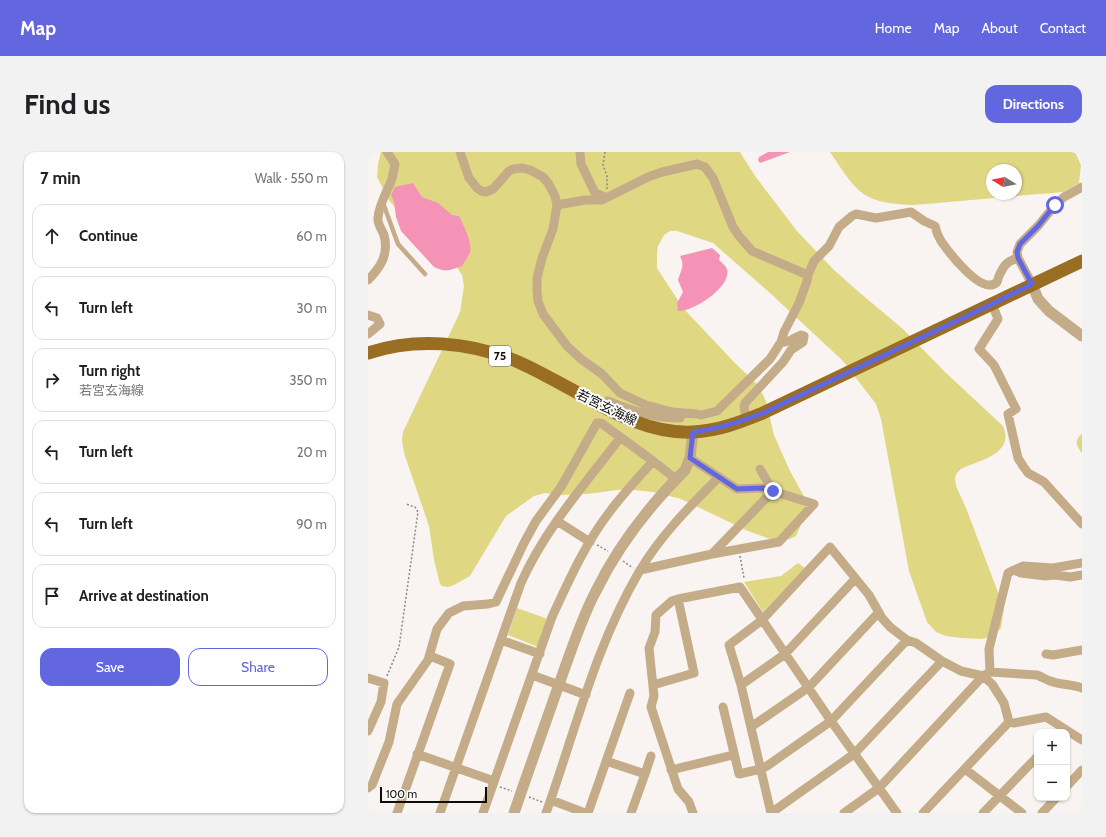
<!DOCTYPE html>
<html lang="en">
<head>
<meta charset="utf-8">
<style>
	:root { --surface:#fff; --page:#f2f2f2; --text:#202124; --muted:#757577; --line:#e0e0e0; --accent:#6267e0 }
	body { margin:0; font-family:Cabin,"Noto Sans JP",sans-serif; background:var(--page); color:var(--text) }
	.controls { position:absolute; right:12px; bottom:12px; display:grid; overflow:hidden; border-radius:8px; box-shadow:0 1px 3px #0004 }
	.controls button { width:36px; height:36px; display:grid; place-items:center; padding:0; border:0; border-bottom:1px solid var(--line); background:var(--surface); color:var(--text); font:20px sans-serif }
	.compass { position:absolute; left:618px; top:12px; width:36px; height:36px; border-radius:50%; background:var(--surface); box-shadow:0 1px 3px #0004; rotate:280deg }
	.scale { position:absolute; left:12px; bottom:10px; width:107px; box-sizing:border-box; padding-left:4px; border:2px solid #0f0d0c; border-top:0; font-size:11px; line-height:14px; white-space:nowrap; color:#0f0d0c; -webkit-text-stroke:3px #fff; paint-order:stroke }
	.stop { position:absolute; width:12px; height:12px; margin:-9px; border:3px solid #6267e0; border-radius:50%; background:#fff }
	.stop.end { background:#6267e0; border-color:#fff; box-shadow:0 1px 4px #0008 }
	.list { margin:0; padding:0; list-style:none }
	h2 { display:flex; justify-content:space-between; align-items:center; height:52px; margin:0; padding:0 16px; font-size:17px }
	h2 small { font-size:13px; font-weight:400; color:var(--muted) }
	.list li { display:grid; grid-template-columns:26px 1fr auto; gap:12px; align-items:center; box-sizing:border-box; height:64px; margin:0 8px 8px; padding:0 8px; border:1px solid var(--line); border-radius:12px }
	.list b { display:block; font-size:15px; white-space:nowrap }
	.list p { margin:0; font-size:13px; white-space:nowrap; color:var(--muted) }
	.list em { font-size:13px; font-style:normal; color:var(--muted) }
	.actions { display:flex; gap:8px; padding:12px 16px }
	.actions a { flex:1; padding:9px 0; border:1px solid var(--accent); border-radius:12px; text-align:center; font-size:14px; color:var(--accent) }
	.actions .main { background:var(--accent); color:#fff }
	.icon { flex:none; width:22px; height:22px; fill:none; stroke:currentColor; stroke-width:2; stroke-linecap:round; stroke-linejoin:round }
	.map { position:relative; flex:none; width:714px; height:661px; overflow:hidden; border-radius:12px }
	header { display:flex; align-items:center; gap:24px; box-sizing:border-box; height:56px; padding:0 20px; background:var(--accent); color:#fff }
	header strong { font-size:19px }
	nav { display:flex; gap:22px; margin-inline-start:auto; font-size:14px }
	.intro { display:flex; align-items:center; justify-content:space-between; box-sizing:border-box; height:96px; padding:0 24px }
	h1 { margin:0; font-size:28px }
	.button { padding:10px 18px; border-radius:12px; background:var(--accent); color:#fff; font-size:14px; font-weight:700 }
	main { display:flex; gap:24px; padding:0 24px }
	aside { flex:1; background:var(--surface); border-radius:12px; box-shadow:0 1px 3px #0004 }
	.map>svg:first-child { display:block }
	.green { fill:#e0d783; fill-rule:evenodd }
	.water { fill:#f493b6 }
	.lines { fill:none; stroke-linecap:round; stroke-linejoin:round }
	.path { stroke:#8b8886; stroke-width:1.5; stroke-dasharray:2 2; stroke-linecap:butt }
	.service { stroke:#c4ac89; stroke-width:4.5 }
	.minor { stroke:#c4ac89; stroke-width:9 }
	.tertiary { stroke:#c4ac89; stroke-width:11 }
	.primary { stroke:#996e22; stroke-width:13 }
	.route { stroke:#6267e0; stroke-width:5 }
	.labels { text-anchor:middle; stroke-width:4; stroke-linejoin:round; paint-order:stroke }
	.shield { fill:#fff; stroke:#575655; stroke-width:1 }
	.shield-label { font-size:12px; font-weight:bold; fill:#0f0d0c }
	.street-label { font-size:13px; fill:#0f0d0c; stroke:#fff }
</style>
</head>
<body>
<header>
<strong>Map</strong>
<nav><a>Home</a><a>Map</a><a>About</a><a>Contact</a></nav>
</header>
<div class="intro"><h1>Find us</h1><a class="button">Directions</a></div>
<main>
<aside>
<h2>7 min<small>Walk · 550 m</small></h2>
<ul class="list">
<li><svg class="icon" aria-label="ahead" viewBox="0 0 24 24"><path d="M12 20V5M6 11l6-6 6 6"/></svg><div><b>Continue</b></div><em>60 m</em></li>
<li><svg class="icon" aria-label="left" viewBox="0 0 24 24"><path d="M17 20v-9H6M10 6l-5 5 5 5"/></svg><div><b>Turn left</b></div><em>30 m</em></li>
<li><svg class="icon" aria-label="right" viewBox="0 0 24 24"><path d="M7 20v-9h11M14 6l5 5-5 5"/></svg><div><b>Turn right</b><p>若宮玄海線</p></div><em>350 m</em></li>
<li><svg class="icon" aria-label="left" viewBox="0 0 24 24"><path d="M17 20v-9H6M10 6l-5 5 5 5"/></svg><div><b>Turn left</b></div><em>20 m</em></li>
<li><svg class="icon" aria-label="left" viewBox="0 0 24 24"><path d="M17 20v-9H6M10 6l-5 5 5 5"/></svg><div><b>Turn left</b></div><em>90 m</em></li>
<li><svg class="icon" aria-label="arrive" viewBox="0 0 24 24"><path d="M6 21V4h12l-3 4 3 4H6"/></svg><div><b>Arrive at destination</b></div></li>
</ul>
<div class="actions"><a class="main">Save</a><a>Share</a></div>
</aside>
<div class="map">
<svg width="714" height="661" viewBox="0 0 714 661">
	<rect width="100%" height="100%" fill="#f9f4f1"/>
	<path class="green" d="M13 0H372L387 24 429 79 466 118 492 141 535 177 577 220 635 274C647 302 612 308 593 317L589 321 587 326 588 334 598 356 636 456 633 476 623 485 613 487 593 486 578 484 568 480 559 470 541 419 513 267 508 252 475 209 402 141 345 91 309 79H302L296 83 290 94 289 101V116L315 156 366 210 390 233 398 249 406 283 421 317 439 350 438 361 428 384 422 387H402L380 379 313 347 285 340 257 337 219 342 194 343 177 341 166 344 138 364 102 424 86 433 80 435 74 434 72 432 66 408 61 374 36 301 34 288 35 280 92 160 96 134 94 123 88 114 22 50 9 25 10 12Z
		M462 0H707L713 13 711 31 695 40 546 53C493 51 490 41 462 0ZM624 18H648V42H624Z
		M714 282V301C708 294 706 288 714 282Z
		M430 411 437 416 395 460 376 430 413 424Z
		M149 456 180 467 170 495 140 483Z"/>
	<path class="water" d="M400 0H422L392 11 390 8 391 5Z
		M45 31 54 45 70 51 84 63 91 64C95 72 105 92 102 100 101 104 96 110 94 114 81 118 79 121 66 115L33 79 28 65 26 50 23 43 27 35Z
		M344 96 352 103 351 108C354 111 358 114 359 117 364 135 325 160 310 159L309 151 315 140 310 128C313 118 317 114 312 104Z"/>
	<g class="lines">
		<path class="path" d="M237 0 235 13 239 24V37
			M229 393 240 399
			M372 404 376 426 375 427
			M255 409 265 416
			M19 524 31 495 50 360 47 355 38 352
			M132 635 144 639
			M161 645 174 650"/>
		<path class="service" d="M15 51 30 92 57 122"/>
		<path class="minor" d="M92 0 101 26 109 36 113 39 118 40 125 37 141 19 145 17 154 16 162 18 175 25 180 31 187 44 189 53 185 77 174 106 169 126V138L170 149 175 162 199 194 213 207 234 222 252 241 278 253 304 260 329 262 333 263 349 259 402 207 413 190 416 180 431 151 439 129 440 123 446 109 461 94 471 75 484 64 488 62 508 66 543 60 556 69 567 74C568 79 570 84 573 89 580 99 614 145 629 130 630 128 630 126 631 124 636 113 639 109 650 106
			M212 0 213 12 227 41 237 45
			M189 53 217 48H234L280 25 294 20 329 12 337 15 345 26 365 75 371 84 384 99 440 123
			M0 128C13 115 21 102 16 83 14 78 9 71 10 66 11 52 19 40 24 27 25 22 26 17 27 12L19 0
			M664 132 650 106 649 100 652 92 670 74 687 53 696 45 714 35
			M624 152 630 167 611 197 626 213 648 257 640 262 650 306 655 314 660 321 676 330 714 372
			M0 163 9 166 12 172 0 182
			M236 256 240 249C263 259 286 266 312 266
			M380 267C377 261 375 257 377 251L415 210 423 198 435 190 436 184 433 183C426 185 422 191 413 190
			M392 317 405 339
			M189 369 222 390
			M344 402 405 339
			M272 418 344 402 411 390 446 352 395 336 369 337 322 306
			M646 418 655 414 685 416 714 411
			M133 488 172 502
			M678 502 685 503 714 498
			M622 520 669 523C674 525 677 527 682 529 692 533 704 532 714 536
			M164 523 218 543
			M0 526 16 531 13 550 0 579
			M285 533 326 521 310 447
			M373 533 417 502 487 427
			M355 555 371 622 393 617 399 614 463 569 539 488
			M383 575 441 535 511 460
			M49 602 126 629
			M238 609 277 622 263 661
			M597 617 654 661
			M303 618 365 603
			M277 622 283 604
			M699 634 714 618
			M0 636 4 633 21 590 29 552 60 508 69 477 81 461 95 454 120 452 128 450 156 391 168 369 193 335 229 271H233L285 309 308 327
			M183 648 217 661
			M29 661 82 512 62 504
			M72 661 153 431C177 377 217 332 252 286
			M115 661 184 465C201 428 218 390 243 358 256 341 271 325 285 309
			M178 661C207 580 227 495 271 420 292 384 322 354 351 325
			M220 661 262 541
			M325 661 321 650 310 637 283 555 286 544 281 496 287 480 288 463 304 449 310 447 372 435 463 569 529 661
			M403 661 373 533 361 493 394 468 462 395 501 443 514 466 522 475 539 488 548 491 574 509 593 519 615 524 624 532 636 551 641 570
			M403 661 486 602 574 509
			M476 661 511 636 615 524 622 520 621 497 640 421 646 418 653 421 677 424 687 423 702 425 714 423
			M555 661 641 570 646 571 678 565 714 588
			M615 661 669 605
			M674 661 688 646"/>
		<path class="tertiary" d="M664 132 670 147 681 159 714 184
			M146 661C162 614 179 567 195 521 205 494 214 465 228 439 250 394 281 354 317 318L322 306 325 280"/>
		<path class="primary" d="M0 201C48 185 101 190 148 209 169 218 189 230 210 241 245 261 283 282 325 280 350 279 373 270 395 261L714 109"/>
	</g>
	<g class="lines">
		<path class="route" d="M405 339 395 336 369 337 322 306 325 280C350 277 372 270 395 261L624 152 664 132 650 106 649 100 652 92 670 74 687 53"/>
	</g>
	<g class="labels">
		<rect class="shield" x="121" y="194" width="22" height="20" rx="3"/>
		<g class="shield-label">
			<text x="132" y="208">75</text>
		</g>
		<g class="street-label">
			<text transform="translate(239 255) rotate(26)" y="5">若宮玄海線</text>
		</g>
	</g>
</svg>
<div class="controls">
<button>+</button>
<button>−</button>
</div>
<svg class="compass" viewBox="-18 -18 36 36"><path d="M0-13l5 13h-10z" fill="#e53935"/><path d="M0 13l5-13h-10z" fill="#757577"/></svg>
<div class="scale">100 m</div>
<div class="stop" style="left:687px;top:53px"></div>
<div class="stop end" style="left:405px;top:339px"></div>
</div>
</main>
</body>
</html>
